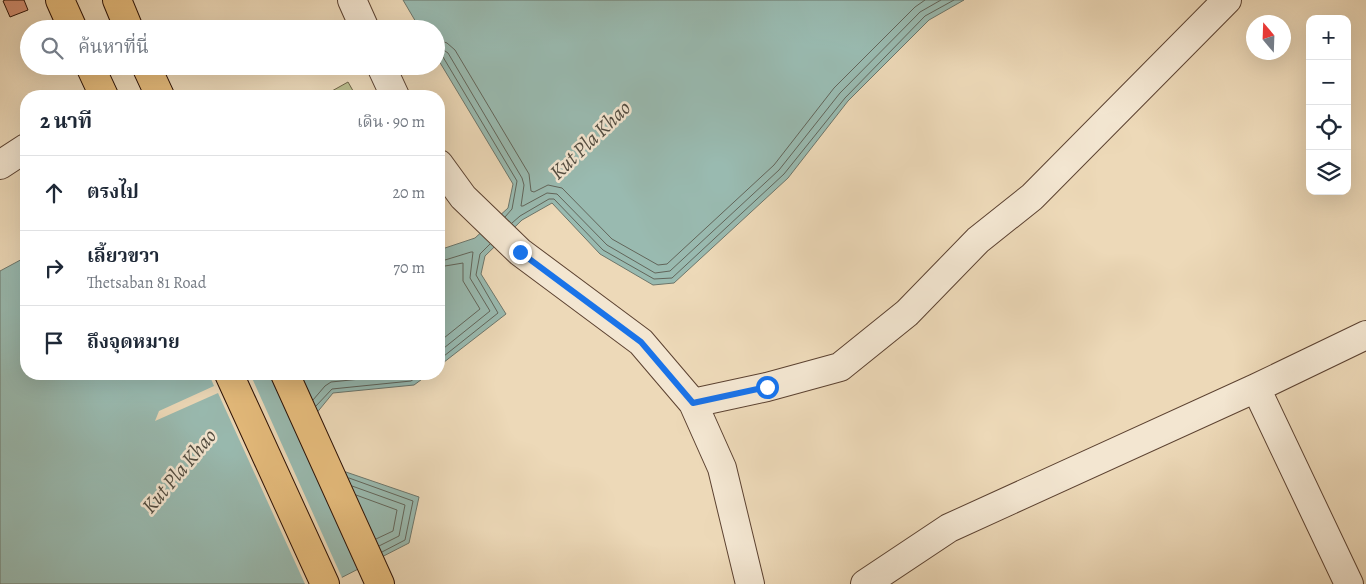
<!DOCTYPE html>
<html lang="th">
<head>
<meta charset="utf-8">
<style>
	:root { --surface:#fff; --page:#f6f6f7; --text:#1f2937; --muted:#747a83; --line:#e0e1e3 }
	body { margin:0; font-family:Alegreya,"Noto Serif Thai",serif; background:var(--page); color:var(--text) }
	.controls { position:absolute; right:15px; top:15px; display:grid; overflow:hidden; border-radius:10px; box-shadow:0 5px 20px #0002 }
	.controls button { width:45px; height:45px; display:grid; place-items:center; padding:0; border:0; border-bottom:1px solid var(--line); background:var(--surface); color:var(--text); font:25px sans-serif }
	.compass { position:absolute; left:1246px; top:15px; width:45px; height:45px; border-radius:50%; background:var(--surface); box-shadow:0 5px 20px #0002; rotate:341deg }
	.stop { position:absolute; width:15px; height:15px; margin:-11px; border:4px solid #1a73e8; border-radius:50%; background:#fff }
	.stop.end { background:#1a73e8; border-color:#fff; box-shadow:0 1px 5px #0008 }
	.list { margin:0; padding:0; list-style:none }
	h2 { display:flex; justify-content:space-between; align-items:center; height:65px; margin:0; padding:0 20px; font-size:21px }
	h2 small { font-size:16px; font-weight:400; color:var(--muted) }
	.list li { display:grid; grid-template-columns:32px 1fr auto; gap:15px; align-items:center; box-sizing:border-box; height:75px; padding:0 20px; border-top:1px solid var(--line) }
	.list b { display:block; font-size:19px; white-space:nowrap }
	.list p { margin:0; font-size:16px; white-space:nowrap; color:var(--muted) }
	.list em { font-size:16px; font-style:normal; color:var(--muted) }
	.icon { flex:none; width:28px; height:28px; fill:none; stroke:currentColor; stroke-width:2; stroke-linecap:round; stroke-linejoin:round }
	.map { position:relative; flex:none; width:1366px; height:584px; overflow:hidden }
	.search { position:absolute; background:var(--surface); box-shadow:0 5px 20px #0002; left:20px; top:20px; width:425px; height:55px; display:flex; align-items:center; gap:12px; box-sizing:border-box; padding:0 18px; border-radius:28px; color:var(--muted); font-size:19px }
	.panel { position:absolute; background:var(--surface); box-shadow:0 5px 20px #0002; left:20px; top:90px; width:425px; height:290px; border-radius:20px }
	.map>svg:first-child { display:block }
	.green { fill:#bcbe8c; stroke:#746748 }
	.water { fill:#99bab0; stroke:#6d766b }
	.pier { fill:#edd9b8 }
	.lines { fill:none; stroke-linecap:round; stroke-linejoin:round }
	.shore { stroke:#62655a; stroke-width:1 }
	.building { fill:#d38e71; stroke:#2c1004 }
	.minor-casing { stroke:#5c4231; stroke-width:30 }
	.major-casing { stroke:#2c1004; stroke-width:30 }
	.minor { stroke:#f3e6d1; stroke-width:28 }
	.major { stroke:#e6bc7c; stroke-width:28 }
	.route { stroke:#1a73e8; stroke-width:6 }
	.labels { text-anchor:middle; stroke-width:5; stroke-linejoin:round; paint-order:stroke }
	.water-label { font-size:21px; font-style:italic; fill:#524c40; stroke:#f3e6d1 }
</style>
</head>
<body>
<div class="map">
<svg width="1366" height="584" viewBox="0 0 1366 584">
	<rect width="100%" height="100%" fill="#edd9b8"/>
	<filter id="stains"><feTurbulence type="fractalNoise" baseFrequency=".004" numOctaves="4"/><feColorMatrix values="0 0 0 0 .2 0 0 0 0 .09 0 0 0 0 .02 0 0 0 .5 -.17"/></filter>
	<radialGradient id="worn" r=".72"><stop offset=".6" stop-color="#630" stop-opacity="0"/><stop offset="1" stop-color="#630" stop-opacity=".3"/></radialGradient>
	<path class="green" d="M348 82 356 96H323Z"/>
	<path class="water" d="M403 0H964L929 20 848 101 788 178 674 283 653 285 600 254 552 203 522 220 485 256 481 274 506 314 439 366V248L442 249 475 238 508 208 513 184 436 56V29H420Z
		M26 257V374H429L414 385 333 393 315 415 343 471 419 497 409 543 329 584H0V271Z"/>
	<path class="pier" d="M209 374H260L252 378 343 580 335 584H305L218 393 155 421 159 411 214 386Z"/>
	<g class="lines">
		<path class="shore" d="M436 39 447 43 455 50 529 174 531 191 534 192 548 185 562 188 612 239 658 265 667 264 774 165 834 88 915 7 925 0
			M436 48 442 49 448 53 522 178 524 185 521 206H523L547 193 557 194 607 245 655 273 670 271 779 170 840 93 920 12 941 0
			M436 54 443 57 517 181 512 209 505 217
			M512 223 520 216 549 199H554L603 250 654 279 672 278 784 174 845 98 925 16 954 0
			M439 260H445L471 252H473L470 278 490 311 439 352
			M439 267 463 263V281L480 309 439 342
			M439 360 498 313 476 275 480 254 490 244
			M313 400 325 386 331 382 410 374
			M316 406 332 389 411 381 421 374
			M349 478 413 501 405 540 382 552
			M352 486 405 505 399 536 379 546
			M356 495 397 510 393 531 376 539"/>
	</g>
	<path class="building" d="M5 0H24L28 10 10 17 3 1Z"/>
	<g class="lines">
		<defs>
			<path id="minor" d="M352 0 365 29
				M381 66 395 96
				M439 164 463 197 520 252 641 342 693 403 722 468 750 584
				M0 165 26 148
				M1256 388 1349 584
				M693 403 767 387 840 367 907 313 978 240 1032 197 1227 0
				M865 584 949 528 1256 388 1366 335"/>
			<path id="major" d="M60 0 73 29
				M117 0 129 29
				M90 66 104 96
				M146 66 160 96
				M229 374 325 584
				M285 374 380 584"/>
		</defs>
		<use href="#minor" class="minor-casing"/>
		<use href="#major" class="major-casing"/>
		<use href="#minor" class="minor"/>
		<use href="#major" class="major"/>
	</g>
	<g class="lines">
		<path class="route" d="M520 252 641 342 693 403 767 387"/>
	</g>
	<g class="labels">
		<g class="water-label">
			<text transform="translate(590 140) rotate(-44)" y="7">Kut Pla Khao</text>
			<text transform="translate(179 471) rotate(-50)" y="7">Kut Pla Khao</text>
		</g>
	</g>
	<rect width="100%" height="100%" filter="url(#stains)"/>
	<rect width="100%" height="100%" fill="url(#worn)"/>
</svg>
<div class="controls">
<button>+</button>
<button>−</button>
<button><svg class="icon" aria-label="locate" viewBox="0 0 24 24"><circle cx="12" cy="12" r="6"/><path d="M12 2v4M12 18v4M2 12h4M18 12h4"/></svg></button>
<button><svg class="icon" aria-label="layers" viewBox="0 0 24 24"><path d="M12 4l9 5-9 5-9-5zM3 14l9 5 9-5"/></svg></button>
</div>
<svg class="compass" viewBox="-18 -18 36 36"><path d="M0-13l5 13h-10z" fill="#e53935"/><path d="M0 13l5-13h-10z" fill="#747a83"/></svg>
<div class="stop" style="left:767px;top:387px"></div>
<div class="stop end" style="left:520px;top:252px"></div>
<div class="search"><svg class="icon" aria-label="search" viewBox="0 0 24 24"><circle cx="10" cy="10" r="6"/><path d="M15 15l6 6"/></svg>ค้นหาที่นี่</div>
<section class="panel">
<h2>2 นาที<small>เดิน · 90 m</small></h2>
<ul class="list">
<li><svg class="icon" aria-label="ahead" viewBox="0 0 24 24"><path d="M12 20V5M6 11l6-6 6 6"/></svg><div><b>ตรงไป</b></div><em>20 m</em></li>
<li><svg class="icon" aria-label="right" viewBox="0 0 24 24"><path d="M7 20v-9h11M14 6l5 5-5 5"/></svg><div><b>เลี้ยวขวา</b><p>Thetsaban 81 Road</p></div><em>70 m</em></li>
<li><svg class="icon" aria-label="arrive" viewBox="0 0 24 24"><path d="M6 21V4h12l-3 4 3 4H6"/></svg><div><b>ถึงจุดหมาย</b></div></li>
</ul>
</section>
</div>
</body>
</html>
